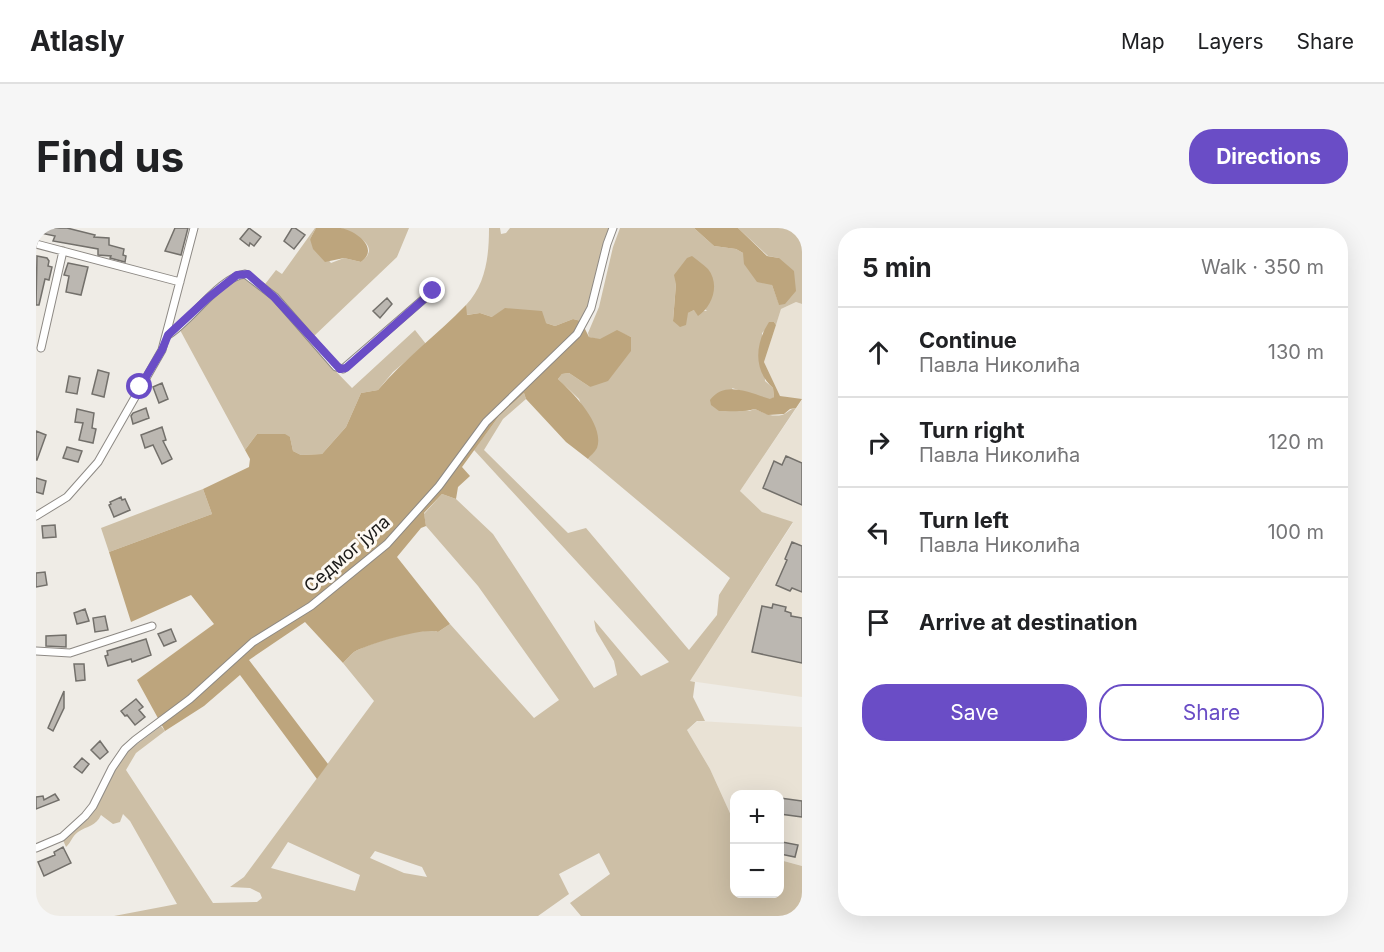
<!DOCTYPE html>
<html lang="en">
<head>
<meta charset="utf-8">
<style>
	:root { --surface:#fff; --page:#f6f6f6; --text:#202124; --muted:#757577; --line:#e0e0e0; --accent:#6a4dc6 }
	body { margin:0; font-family:Inter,sans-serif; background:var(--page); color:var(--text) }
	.controls { position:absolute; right:18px; bottom:18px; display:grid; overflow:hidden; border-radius:12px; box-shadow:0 6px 24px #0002 }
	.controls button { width:54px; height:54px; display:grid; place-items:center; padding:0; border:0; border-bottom:2px solid var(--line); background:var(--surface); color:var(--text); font:30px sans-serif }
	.stop { position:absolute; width:18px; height:18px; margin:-14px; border:4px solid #6a4dc6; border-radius:50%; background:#fff }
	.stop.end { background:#6a4dc6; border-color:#fff; box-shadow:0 2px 6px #0008 }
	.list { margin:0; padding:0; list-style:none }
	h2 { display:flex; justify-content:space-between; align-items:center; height:78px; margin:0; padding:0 24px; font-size:26px }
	h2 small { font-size:20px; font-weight:400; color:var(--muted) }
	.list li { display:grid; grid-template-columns:39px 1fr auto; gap:18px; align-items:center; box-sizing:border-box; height:90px; padding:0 24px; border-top:2px solid var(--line) }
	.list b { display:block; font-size:22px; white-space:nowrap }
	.list p { margin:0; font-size:20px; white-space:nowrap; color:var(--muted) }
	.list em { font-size:20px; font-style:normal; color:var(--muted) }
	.actions { display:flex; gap:12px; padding:18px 24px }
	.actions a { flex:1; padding:14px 0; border:2px solid var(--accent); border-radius:24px; text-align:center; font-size:21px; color:var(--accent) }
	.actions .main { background:var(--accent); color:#fff }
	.icon { flex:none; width:33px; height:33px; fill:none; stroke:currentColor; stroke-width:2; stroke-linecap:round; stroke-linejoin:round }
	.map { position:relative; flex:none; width:766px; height:688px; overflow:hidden; border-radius:24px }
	header { display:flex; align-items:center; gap:36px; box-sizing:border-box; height:84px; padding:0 30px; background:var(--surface); border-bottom:2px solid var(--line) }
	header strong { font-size:28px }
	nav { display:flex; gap:33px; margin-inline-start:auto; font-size:21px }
	.intro { display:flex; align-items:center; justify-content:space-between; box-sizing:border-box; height:144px; padding:0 36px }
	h1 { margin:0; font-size:42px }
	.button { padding:15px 27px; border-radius:24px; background:var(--accent); color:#fff; font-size:21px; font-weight:700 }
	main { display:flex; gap:36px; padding:0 36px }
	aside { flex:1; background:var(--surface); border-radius:24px; box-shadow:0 6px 24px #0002 }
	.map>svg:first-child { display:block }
	.built { fill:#e9e2d5 }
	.green { fill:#cdbfa6; fill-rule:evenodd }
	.forest { fill:#bda57d }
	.building { fill:#bbb7b1; stroke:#73706b; stroke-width:1.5 }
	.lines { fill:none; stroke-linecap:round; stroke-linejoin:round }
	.minor-casing { stroke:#8d8984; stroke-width:9 }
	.minor { stroke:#fff; stroke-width:7 }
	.route { stroke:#6a4dc6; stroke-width:8 }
	.labels { text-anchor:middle; stroke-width:6; stroke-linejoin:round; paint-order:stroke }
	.street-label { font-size:18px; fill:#1c1b19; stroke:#fdf9f3 }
</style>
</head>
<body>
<header>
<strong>Atlasly</strong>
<nav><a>Map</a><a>Layers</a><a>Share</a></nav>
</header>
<div class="intro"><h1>Find us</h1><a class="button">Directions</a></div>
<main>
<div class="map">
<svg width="766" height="688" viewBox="0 0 766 688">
	<rect width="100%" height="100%" fill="#efece6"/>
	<path class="built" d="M760 74 766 76V469L654 453 757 295 726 284 704 263 766 172 744 168 728 134 745 81Z
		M662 493 766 499V638L744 632V566H698V594L674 541 651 502Z"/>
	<path class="green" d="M279 0H280L274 11 295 35 308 30 325 34C347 17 318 7 305 0H373L361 29 277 109 291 125 287 130 316 160 379 102 390 116 357 144 342 162 325 165 310 199 286 226 265 227 257 223 254 209 221 206 209 222 144 102C160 86 189 50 213 50L226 60 240 42 246 46Z
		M453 0H464L465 6 470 5 474 0H574C560 30 560 64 545 93L537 91 519 98 510 95 456 89 444 85 430 87V77C450 56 453 28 453 0Z
		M584 0H658L678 18 700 21 707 25 736 57 743 76V30L732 28 702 0H766V76L760 74 745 81 740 97 738 94 726 105 729 153 737 160 738 169 734 172 696 160 705 181 713 183 719 181C728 185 735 189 746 187 752 185 753 181 760 180L704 263 726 284 757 294 654 453 659 454 657 469 669 493H661L651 502 674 541 698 594V666H744V632L766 638V688H545L534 675 574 646 563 625 523 646 533 666 502 688H78L141 676 94 593 87 586 84 594 77 596 65 587C60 598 51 598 42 604 36 608 35 615 30 619L27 612 43 599 59 581 79 542 93 522 125 498 129 503 100 525 90 542 177 675 221 674 226 670 224 665 214 660 194 659 208 649 338 473 307 435C311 431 314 427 318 424 333 415 387 398 402 404L414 396 498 490 523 472 442 358 390 298 388 286 406 266 420 271 457 306 558 460 581 447 578 433 560 403 558 392 605 448 633 434 438 222 463 188 488 165 490 171 467 191 448 222 532 305 550 300 653 422 681 387 683 367 694 350 552 231 561 219 543 171 522 151 526 146 533 145 554 159 595 109 581 103 564 112 553 109 552 105 563 79 577 19ZM640 56 671 83 658 82 637 92ZM252 614 324 647 319 663 235 640ZM339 623 386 639 391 649 368 645 334 630Z
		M167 261 176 286 73 324 65 300Z"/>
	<path class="forest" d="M280 0C288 0 297 0 305 0 320 3 344 20 325 34L308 30 289 34 277 21 274 11Z
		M658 0H702L731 28 743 30 758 43 760 63 749 76 743 77 736 57 721 54 708 36 707 25 700 21 678 18Z
		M656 28C661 32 667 36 672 41 684 56 677 78 662 88L658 82 652 85 650 97 644 99 637 93 640 56 638 47 651 30Z
		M430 77 431 87 444 85 456 89 469 80 506 83 510 95 519 98 537 91 545 93 553 109 564 111 581 102 595 109V123L572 153 554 159 533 145 526 146 522 151C537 165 569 197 561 220 559 224 554 228 552 231L530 214 490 171 488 165 463 188 426 239 434 248 422 259 420 271 406 266 388 285 390 298 385 300 361 329 414 396 402 404C389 399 332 416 318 424 314 427 311 431 307 435L269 394 213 432 292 536 281 551 204 447 168 478 129 503 101 452 178 396 155 367 95 394 73 324 176 286 167 261 213 239 214 231 209 222 221 206H249L254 209 257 223 265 227 286 226 310 199 325 165 342 162C368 131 402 106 430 77Z
		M733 94H738L740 97 728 134 744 168 766 171 760 180 754 181 748 186 732 187 719 181C710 184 693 183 683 183L675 177 674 172C689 152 714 165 734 171L738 169 737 160C717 142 719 116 733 94Z"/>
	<path class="building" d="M0 0H31L59 7 58 9 73 10V17L88 21 87 27 90 28 89 34 74 30 75 28 62 27V21L17 13 19 8 0 4Z
		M139 0H152L145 27 129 23Z
		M213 0 225 9 218 18 214 15 213 18 204 11Z
		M256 0H259L269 7 258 21 248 13Z
		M1 28 11 30 13 33 12 38 16 39 13 52 9 51 3 77H0Z
		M32 35 52 39 45 67 30 64 33 48 28 47Z
		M351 70 356 76 344 90 337 83Z
		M62 142 73 145 68 169 56 166Z
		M33 148 44 150 41 166 30 164Z
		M126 155 132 171 123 175 117 159Z
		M110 180 113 190 97 196 95 188 97 185Z
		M41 181 58 185 56 200 60 201 57 215 43 212 47 195 39 194Z
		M126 199 130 212 127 213 136 231 126 236 117 217 109 220 105 207Z
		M0 203 10 207 1 232H0Z
		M31 219 46 223 42 234 27 230Z
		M750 228 766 235V277L727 260 738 233 746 237Z
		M0 250 10 253 7 266 0 264Z
		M85 269 86 272 89 271 94 282 78 289 73 277 75 276 74 274Z
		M19 297 20 309 7 310 6 298Z
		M756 314 766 318V364L756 360 754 363 740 357 751 332 749 331Z
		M9 344 11 357 0 359V345Z
		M737 376 750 379 749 383 755 385V388L766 390V435L716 424 726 378 736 380Z
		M49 381 53 393 41 396 38 385Z
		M69 388 72 402 59 404 57 390Z
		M135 401 140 413 128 418 122 406Z
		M30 407V419L10 418V408Z
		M110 411 115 427 96 434 95 431 72 438 69 428 72 427 71 423Z
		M38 436H48L49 452 40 453Z
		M28 463V480L17 503 12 500Z
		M100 471 107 479 103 482 109 489 99 497 91 487 89 488 85 483Z
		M64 513 72 524 64 531 55 522Z
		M46 530 53 536 46 545 38 539Z
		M19 566 23 572 0 581V569L7 568 8 572Z
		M744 570 766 573V589L744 586Z
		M746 614 762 617 759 629 744 626V616L746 617Z
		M27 619 35 635 8 648 2 634 19 627 18 624Z"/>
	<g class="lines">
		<defs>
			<path id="minor" d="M0 16 144 54
				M132 107C153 95 185 48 209 46L239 69 300 139 307 141 397 63
				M5 120 27 23
				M0 288 31 269 62 234 126 122 158 0
				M0 423 34 425 116 398
				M0 620 26 609 49 588 57 578 76 540 89 521 99 512 154 471 217 414 275 378 351 316 403 258 450 194 541 106 555 80 571 16 577 0"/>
		</defs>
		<use href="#minor" class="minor-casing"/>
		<use href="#minor" class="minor"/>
	</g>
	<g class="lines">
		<path class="route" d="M104 159 126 122 132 107 172 70 201 47 212 46 238 69 304 141 310 140 397 63"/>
	</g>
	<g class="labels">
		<g class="street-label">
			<text transform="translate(311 326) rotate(-41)" y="6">Седмог јула</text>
		</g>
	</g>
</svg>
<div class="controls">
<button>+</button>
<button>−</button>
</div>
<div class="stop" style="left:104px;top:159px"></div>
<div class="stop end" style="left:397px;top:63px"></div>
</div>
<aside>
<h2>5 min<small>Walk · 350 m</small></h2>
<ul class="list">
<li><svg class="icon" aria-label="ahead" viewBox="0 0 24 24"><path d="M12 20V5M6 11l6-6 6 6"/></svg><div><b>Continue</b><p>Павла Николића</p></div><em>130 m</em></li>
<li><svg class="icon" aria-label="right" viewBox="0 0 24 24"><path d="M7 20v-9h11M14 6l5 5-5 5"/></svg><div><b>Turn right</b><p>Павла Николића</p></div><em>120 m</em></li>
<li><svg class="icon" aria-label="left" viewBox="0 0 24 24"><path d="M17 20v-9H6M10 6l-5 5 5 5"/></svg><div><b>Turn left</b><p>Павла Николића</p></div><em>100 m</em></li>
<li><svg class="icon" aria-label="arrive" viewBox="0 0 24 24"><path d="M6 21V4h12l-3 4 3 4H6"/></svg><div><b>Arrive at destination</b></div></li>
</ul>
<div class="actions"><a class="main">Save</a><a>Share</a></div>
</aside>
</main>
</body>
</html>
